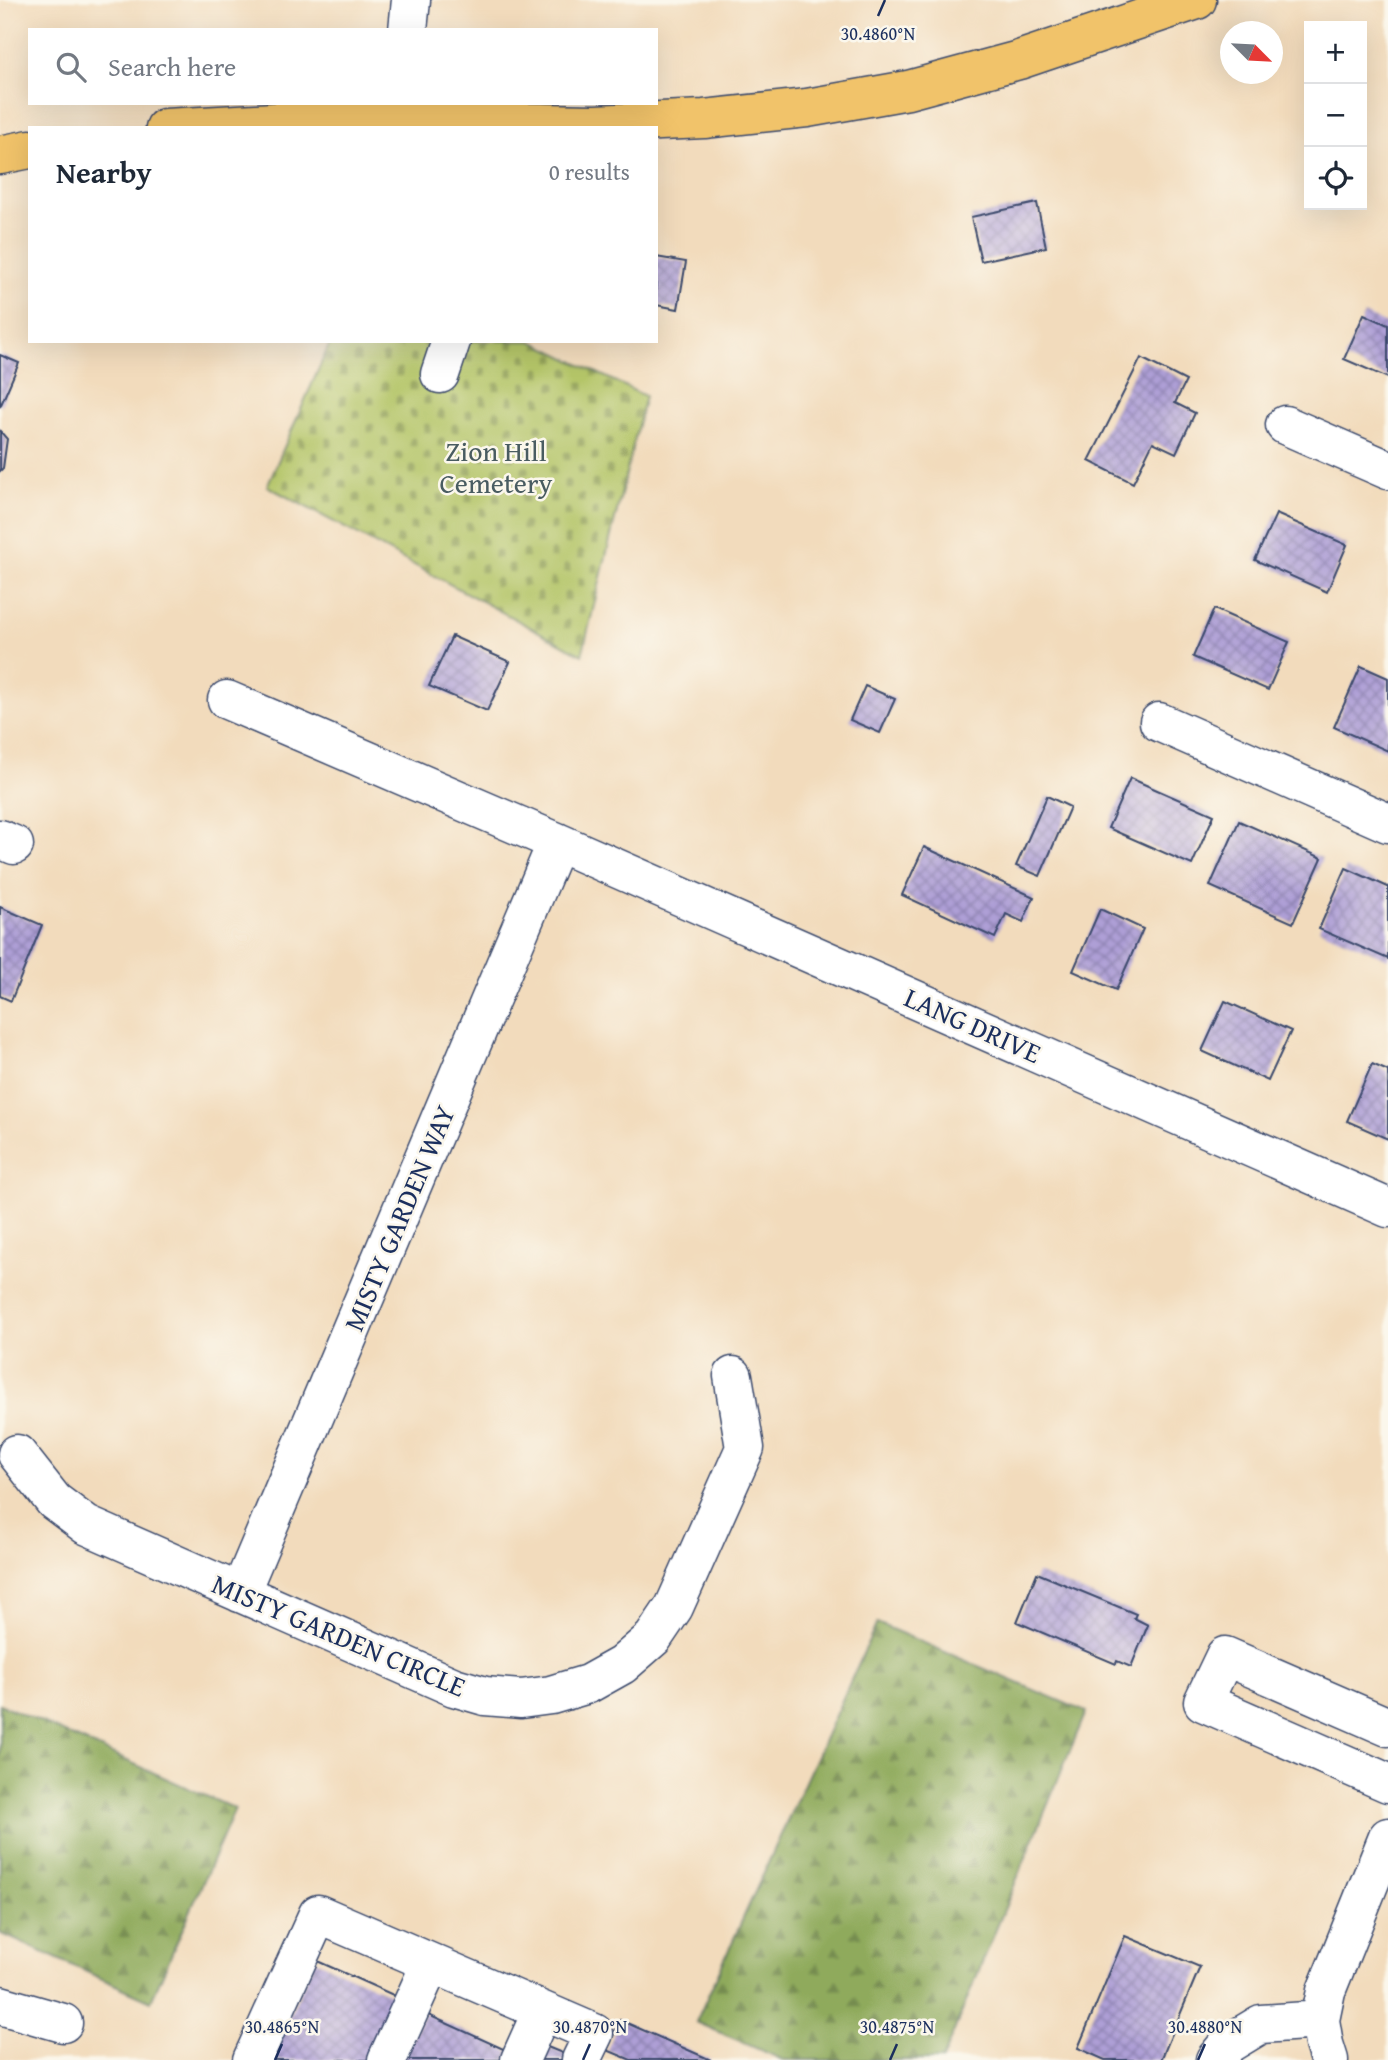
<!DOCTYPE html>
<html lang="en">
<head>
<meta charset="utf-8">
<style>
	:root { --surface:#fff; --page:#f2f2f3; --text:#1f2937; --muted:#747a83; --line:#e0e1e3 }
	body { margin:0; font-family:"Gentium Book Plus",serif; background:var(--page); color:var(--text) }
	.controls { position:absolute; right:21px; top:21px; display:grid; overflow:hidden; border-radius:0px; box-shadow:0 7px 28px #0002 }
	.controls button { width:63px; height:63px; display:grid; place-items:center; padding:0; border:0; border-bottom:2px solid var(--line); background:var(--surface); color:var(--text); font:35px sans-serif }
	.compass { position:absolute; left:1220px; top:21px; width:63px; height:63px; border-radius:50%; background:var(--surface); box-shadow:0 7px 28px #0002; rotate:114deg }
	.list { margin:0; padding:0; list-style:none }
	h2 { display:flex; justify-content:space-between; align-items:center; height:91px; margin:0; padding:0 28px; font-size:30px }
	h2 small { font-size:23px; font-weight:400; color:var(--muted) }
	.icon { flex:none; width:38px; height:38px; fill:none; stroke:currentColor; stroke-width:2; stroke-linecap:round; stroke-linejoin:round }
	.map { position:relative; flex:none; width:1388px; height:2060px; overflow:hidden }
	.search { position:absolute; background:var(--surface); box-shadow:0 7px 28px #0002; left:28px; top:28px; width:630px; height:77px; display:flex; align-items:center; gap:18px; box-sizing:border-box; padding:0 24px; border-radius:0px; color:var(--muted); font-size:26px }
	.panel { position:absolute; background:var(--surface); box-shadow:0 7px 28px #0002; left:28px; top:126px; width:630px; height:217px; border-radius:0px }
	.map>svg:first-child { display:block }
	.forest { fill:url(#forest-firs); stroke:#556c5d; stroke-width:2 }
	.cemetery { fill:url(#cemetery-stones); stroke:#687a63; stroke-width:2 }
	.building { fill:url(#building-cross-hatch) }
	.lines { fill:none; stroke-linecap:round; stroke-linejoin:round }
	.minor-casing { stroke:#3b496c; stroke-width:41 }
	.major-casing { stroke:#3b496c; stroke-width:41 }
	.minor { stroke:#fff; stroke-width:38 }
	.major { stroke:#f1c36a; stroke-width:38 }
	.ticks { fill:none; stroke:#1b2f5e; stroke-width:2.5 }
	.labels { text-anchor:middle; stroke-width:5; stroke-linejoin:round; paint-order:stroke }
	.park-label { font-size:28px; fill:#495c61; stroke:#fbf7ec }
	.street-label { font-size:28px; fill:#1b2f5e; stroke:#fbf7ec }
	.ticks-label { font-size:18px; text-anchor:middle; fill:#1b2f5e; stroke:#fbf7ec; stroke-width:5; stroke-linejoin:round; paint-order:stroke }
</style>
</head>
<body>
<div class="map">
<svg width="1388" height="2060" viewBox="0 0 1388 2060">
	<defs>
		<pattern id="forest-firs" width="22" height="20" patternUnits="userSpaceOnUse" patternTransform="scale(1.75)"><rect width="22" height="20" fill="#8faa5c"/><path d="M5 1l3.5 6h-7zM16 11l3.5 6h-7z" fill="#748b4f"/></pattern>
		<pattern id="cemetery-stones" width="16" height="16" patternUnits="userSpaceOnUse" patternTransform="scale(1.75)"><rect width="16" height="16" fill="#b4c568"/><path d="M2 7V4a2 2 0 0 1 4 0v3zM10 15v-3a2 2 0 0 1 4 0v3z" fill="#92a059"/></pattern>
		<pattern id="building-cross-hatch" width="8" height="8" patternUnits="userSpaceOnUse" patternTransform="scale(1.75)"><rect width="8" height="8" fill="#ae9fd6"/><path d="M0 0l8 8M0 8l8-8" fill="none" stroke="#8d82b1"/></pattern>
	</defs>
	<rect width="100%" height="100%" fill="#fbf7ec"/>
	<filter id="ink" filterUnits="userSpaceOnUse"><feTurbulence type="fractalNoise" baseFrequency=".0143" numOctaves="2"/><feDisplacementMap in="SourceGraphic" scale="14" xChannelSelector="R" yChannelSelector="G"/><feConvolveMatrix kernelMatrix="1 2 1 2 8 2 1 2 1" color-interpolation-filters="sRGB"/></filter>
	<filter id="wash" filterUnits="userSpaceOnUse"><feTurbulence type="fractalNoise" baseFrequency=".00686" numOctaves="4" result="noise"/><feDisplacementMap in="SourceGraphic" scale="28" xChannelSelector="R" yChannelSelector="G"/><feGaussianBlur stdDeviation="1.57" result="paint"/><feColorMatrix in="noise" values="0 0 0 0 0 0 0 0 0 0 0 0 0 0 0 0 0 1.4 0 .05"/><feComposite in="paint" operator="in"/></filter>
	<g filter="url(#wash)">
		<rect width="100%" height="100%" fill="#f2dbbc"/>
		<path class="forest" d="M877 1623 1086 1712 942 2060H783L696 2022Z
			M0 1704 235 1809 151 2001 0 1933Z"/>
		<path class="cemetery" d="M331 341H532L645 396 582 655 267 486Z"/>
		<g id="blocks">
			<path class="building" d="M1037 203 1046 247 981 261 971 217Z
				M656 257 686 262 678 309 656 305Z
				M1364 314 1388 325V378L1344 359Z
				M0 355 19 363 0 407Z
				M1141 358 1186 381 1175 403 1195 413 1176 453 1153 442 1133 483 1089 461Z
				M0 431 7 439 3 468 0 471Z
				M1276 514 1347 545 1327 592 1255 560Z
				M1214 609 1289 642 1268 690 1193 657Z
				M452 636 510 662 487 711 429 686Z
				M1361 666 1388 678V751L1334 727Z
				M865 686 895 699 880 733 850 720Z
				M1130 778 1214 815 1192 865 1108 828Z
				M1047 796 1070 807 1040 876 1016 866Z
				M1239 821 1322 858 1293 923 1210 886Z
				M924 847 1034 897 1023 922 1006 914 995 938 902 895Z
				M1346 868 1388 887V959L1319 929Z
				M0 907 42 925 11 1001 0 996Z
				M1100 909 1143 929 1116 990 1073 971Z
				M1225 1001 1291 1031 1268 1081 1202 1051Z
				M1372 1064 1388 1071V1139L1347 1121Z
				M1037 1573 1136 1614 1134 1618 1148 1625 1131 1667 1117 1661 1116 1664 1017 1622Z
				M1125 1936 1200 1967 1161 2060H1105L1078 2048Z
				M315 1960 400 1998 371 2060H269Z
				M424 2013 510 2052 506 2060H403Z
				M620 2020 711 2060H631L607 2050Z
				M545 2046 567 2055 565 2060H539Z"/>
		</g>
	</g>
	<g filter="url(#ink)">
		<use href="#blocks" fill-opacity="0" stroke="#3b496c" stroke-width="2"/>
		<g class="lines">
			<defs>
				<path id="minor" d="M408 30 411 0
					M440 374 451 341
					M1285 425 1388 470
					M227 700 557 842 1388 1208
					M1159 722 1388 823
					M0 839 14 845
					M17 1454 54 1501 86 1525 454 1687 485 1696 521 1699 551 1695 588 1684 622 1665 653 1638 674 1607 745 1448 733 1376
					M240 1593 557 842
					M1388 1727 1225 1656 1203 1702 1388 1783
					M0 2005 63 2023
					M252 2060 318 1914 594 2033 581 2060
					M387 2060 431 1963
					M520 2060 542 2011
					M1215 2060 1228 2044 1261 2024 1320 2020
					M1329 2060 1324 2044 1320 2020 1326 1991 1388 1837"/>
				<path id="major" d="M165 128 326 119 595 124 704 119 807 108 908 90 1019 60 1197 0
					M0 155 30 149"/>
			</defs>
			<use href="#minor" class="minor-casing"/>
			<use href="#major" class="major-casing"/>
			<use href="#minor" class="minor"/>
			<use href="#major" class="major"/>
		</g>
	</g>
	<path class="ticks" d="M878 16 885 0M275 2060 282 2044M583 2060 590 2044M890 2060 897 2044M1198 2060 1205 2044"/>
	<g class="labels">
		<g class="park-label">
			<text x="496" y="461">Zion Hill<tspan x="496" dy="32">Cemetery</tspan></text>
		</g>
		<g class="street-label">
			<text transform="translate(973 1025) rotate(24)" y="10">LANG DRIVE</text>
			<text transform="translate(399 1218) rotate(-67)" y="10">MISTY GARDEN WAY</text>
			<text transform="translate(339 1635) rotate(23)" y="10">MISTY GARDEN CIRCLE</text>
		</g>
	</g>
	<g class="ticks-label">
		<text x="878" y="40">30.4860°N</text>
		<text x="282" y="2033">30.4865°N</text>
		<text x="590" y="2033">30.4870°N</text>
		<text x="897" y="2033">30.4875°N</text>
		<text x="1205" y="2033">30.4880°N</text>
	</g>
</svg>
<div class="controls">
<button>+</button>
<button>−</button>
<button><svg class="icon" aria-label="locate" viewBox="0 0 24 24"><circle cx="12" cy="12" r="6"/><path d="M12 2v4M12 18v4M2 12h4M18 12h4"/></svg></button>
</div>
<svg class="compass" viewBox="-18 -18 36 36"><path d="M0-13l5 13h-10z" fill="#e53935"/><path d="M0 13l5-13h-10z" fill="#747a83"/></svg>
<div class="search"><svg class="icon" aria-label="search" viewBox="0 0 24 24"><circle cx="10" cy="10" r="6"/><path d="M15 15l6 6"/></svg>Search here</div>
<section class="panel">
<h2>Nearby<small>0 results</small></h2>
<ul class="list">
</ul>
</section>
</div>
</body>
</html>
